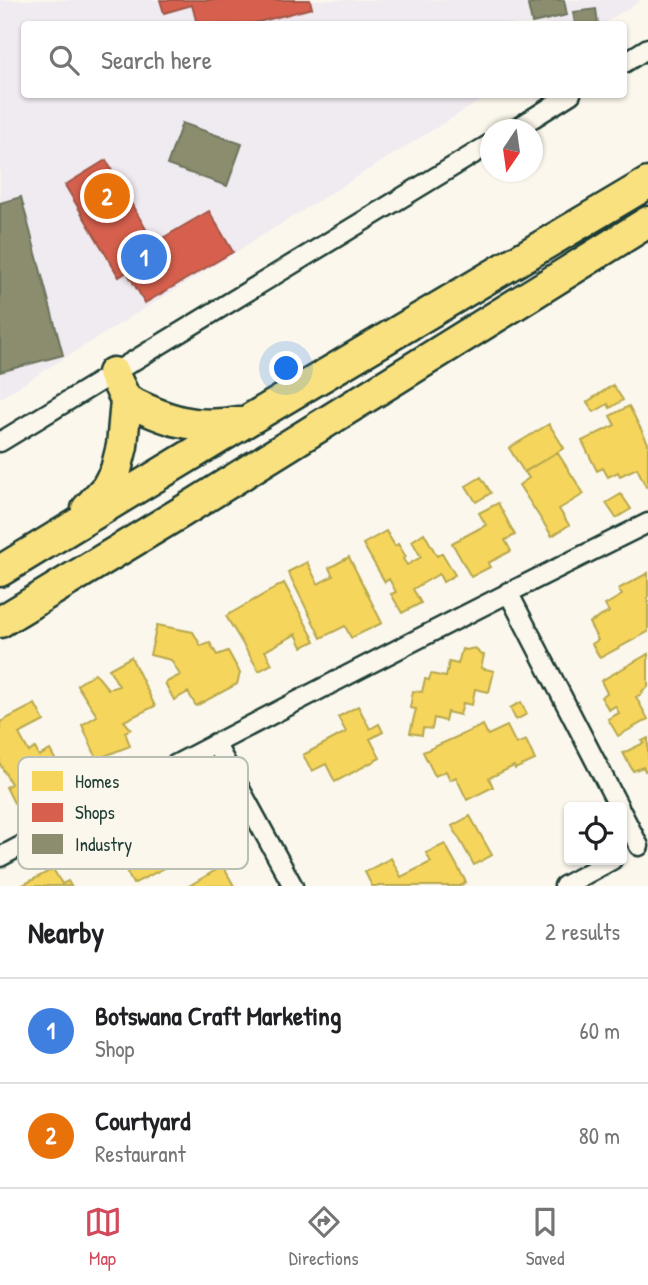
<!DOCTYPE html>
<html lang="en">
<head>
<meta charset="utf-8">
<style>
	:root { --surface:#fff; --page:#f6f6f6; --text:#202124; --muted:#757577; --line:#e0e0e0; --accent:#d1495b }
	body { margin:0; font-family:"Patrick Hand",sans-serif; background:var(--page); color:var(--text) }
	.controls { position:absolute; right:21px; bottom:21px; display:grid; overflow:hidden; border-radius:7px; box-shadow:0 2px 5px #0004 }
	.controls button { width:63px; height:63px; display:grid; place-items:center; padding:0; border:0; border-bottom:2px solid var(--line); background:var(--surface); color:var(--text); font:35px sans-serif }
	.compass { position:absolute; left:480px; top:119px; width:63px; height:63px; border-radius:50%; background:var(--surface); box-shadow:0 2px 5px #0004; rotate:193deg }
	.you { position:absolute; left:287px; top:369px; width:24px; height:24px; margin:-18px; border:5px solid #fff; border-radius:50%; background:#1a73e8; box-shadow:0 0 0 10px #1a73e833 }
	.badge { display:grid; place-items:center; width:46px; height:46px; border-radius:50%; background:var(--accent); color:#fff; font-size:23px; font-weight:700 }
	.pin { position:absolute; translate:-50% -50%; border:4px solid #fff; box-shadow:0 2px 7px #0006 }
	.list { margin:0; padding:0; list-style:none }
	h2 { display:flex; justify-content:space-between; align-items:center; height:91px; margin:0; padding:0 28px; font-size:30px }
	h2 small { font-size:23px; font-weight:400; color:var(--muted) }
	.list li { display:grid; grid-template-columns:46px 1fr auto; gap:21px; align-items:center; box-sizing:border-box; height:105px; padding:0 28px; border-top:2px solid var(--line) }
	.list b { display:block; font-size:26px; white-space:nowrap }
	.list p { margin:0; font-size:23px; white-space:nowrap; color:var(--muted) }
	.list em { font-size:23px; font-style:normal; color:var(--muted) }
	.icon { flex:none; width:38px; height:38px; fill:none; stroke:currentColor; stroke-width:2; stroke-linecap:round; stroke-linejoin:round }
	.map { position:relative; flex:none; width:648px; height:886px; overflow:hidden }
	.search { position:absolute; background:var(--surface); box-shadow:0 2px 5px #0004; left:21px; right:21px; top:21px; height:77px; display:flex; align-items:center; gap:18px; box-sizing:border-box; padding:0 24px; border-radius:7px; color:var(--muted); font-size:26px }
	.sheet { height:301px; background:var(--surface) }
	nav { display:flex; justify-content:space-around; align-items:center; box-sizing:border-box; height:98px; border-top:2px solid var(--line); background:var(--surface); font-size:19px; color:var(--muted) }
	nav a { display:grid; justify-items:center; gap:4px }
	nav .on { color:var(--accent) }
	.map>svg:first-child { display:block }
	.built { fill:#f0eaf1 }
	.homes { fill:#f6d55c; stroke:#b6a750; stroke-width:2 }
	.shops { fill:#d6604d; stroke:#9f5646; stroke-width:2 }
	.industry { fill:#8c8c6e; stroke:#6b745d; stroke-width:2 }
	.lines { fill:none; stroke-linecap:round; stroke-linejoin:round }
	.minor-casing { stroke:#1f3d34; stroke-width:23 }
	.trunk-casing { stroke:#1f3d34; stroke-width:35 }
	.minor { stroke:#fbf7ec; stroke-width:18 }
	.trunk { stroke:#fae180; stroke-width:30 }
	.key { fill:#fbf7ec; stroke:#b9bfb5; stroke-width:2 }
	.key-label { font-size:19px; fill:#1f3d34 }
</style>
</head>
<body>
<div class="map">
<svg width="648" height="886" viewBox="0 0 648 886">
	<rect width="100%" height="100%" fill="#fbf7ec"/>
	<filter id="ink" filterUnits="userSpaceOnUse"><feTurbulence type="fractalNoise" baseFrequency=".0143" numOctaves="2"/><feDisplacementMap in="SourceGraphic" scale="14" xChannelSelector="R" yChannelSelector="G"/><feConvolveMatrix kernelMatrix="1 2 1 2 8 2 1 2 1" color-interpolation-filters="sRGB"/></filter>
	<g filter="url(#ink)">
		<path class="built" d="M0 0H642L602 24H24V94L489 95 0 398Z"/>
		<path class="homes" d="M613 385 623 400 610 408 608 404 594 412 587 402Z
			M629 406 648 443V486L646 487 637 468 620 476 618 472 608 477 603 468 597 471 582 441 615 425 610 416Z
			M549 424 564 448 524 472 509 448Z
			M557 452 584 494 559 509 569 525 552 536 519 485 529 478 525 472Z
			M481 477 491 493 476 502 466 486Z
			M621 494 631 509 616 518 606 503Z
			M498 503 515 535 505 540 511 551 488 563 490 567 471 577 452 543 486 525 479 513Z
			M386 531 395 546 398 544 406 557 403 559 407 565 421 557 412 541 424 533 437 556 442 553 455 575 443 582 439 574 413 589 421 603 402 613 391 594 396 592 389 579 385 582 363 544Z
			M349 557 382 623 351 638 345 626 321 638 288 572 307 562 318 584 333 576 329 568Z
			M648 573V632L600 658 592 644 598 640 589 623 609 612 605 605 622 595 618 589Z
			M284 583 315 641 302 647 296 634 265 651 272 664 259 671 226 616Z
			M157 625 193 632 201 646 210 643 217 655 228 651 240 673 237 684 196 706 188 692 174 700 165 683 180 675 171 660 150 655Z
			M475 648 480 654 484 655 481 668 494 671 489 692 475 689 472 705 463 703 460 715 447 712 445 721 434 718 432 729 423 728 422 735 410 733 416 709 410 708 413 691 422 692 425 679 429 680 431 674 446 677 449 662 458 664 462 649 466 650Z
			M648 654V687L642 691 643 693 636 697 648 719 618 736 608 719 619 713 615 706 609 710 601 697 607 693 601 681Z
			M131 657 155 706 124 721 131 729 125 732 130 746 97 759 82 725 97 716 77 685 95 673 108 689 119 686 109 669Z
			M521 702 527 714 516 720 510 708Z
			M35 704 44 721 19 734 29 752 35 748 39 756 50 750 62 772 50 779 53 784 14 803 6 787 11 784 0 764V722Z
			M358 706 370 729 379 724 383 732 370 739 380 758 335 782 326 764 312 771 303 755 346 732 338 717Z
			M483 725 488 735 507 726 516 744 526 740 535 760 515 769 514 766 489 778 493 787 467 800 456 777 450 780 446 771 435 776 423 752Z
			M648 738V769L645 771 643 767 633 771 623 753 644 743 642 741Z
			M173 806 181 821 187 817 190 823 208 814 226 848 205 858 200 850 133 884 118 855 157 835 149 819Z
			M470 816 492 855 474 865 452 826Z
			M445 844 466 882 460 886H372L365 872 391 858 401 877 431 862 426 853Z
			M223 866 234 886H189Z
			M53 869 62 884 68 881 71 886H21Z"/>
		<path class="shops" d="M160 0H310L312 8 251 24H197L192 5 164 13Z
			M106 160 154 243 209 211 233 252 145 303 127 272 119 277 65 185Z"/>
		<path class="industry" d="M548 0H564L567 15 532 23 528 5Z
			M596 9 598 24H575L573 12Z
			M182 123 242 144 227 186 167 165Z
			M21 197 63 355 0 372V203Z"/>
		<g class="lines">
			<defs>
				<path id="minor" d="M624 63 648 48
					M514 130 571 94
					M0 442 490 144
					M508 592 619 807
					M215 743 293 886
					M622 813 639 846
					M0 857C215 743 430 631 648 523
					M564 886 612 860"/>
				<path id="trunk" d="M126 400C166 420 193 430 239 422
					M87 509 107 487 116 470 122 446 126 400 113 373
					M0 571 247 421 648 183
					M0 622 180 513 648 222"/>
			</defs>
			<use href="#minor" class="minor-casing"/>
			<use href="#trunk" class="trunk-casing"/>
			<use href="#minor" class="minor"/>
			<use href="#trunk" class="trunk"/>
		</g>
	</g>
	<rect x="18" y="757" width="230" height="112" rx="10" class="key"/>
	<rect x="32" y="771" width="31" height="20" fill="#f6d55c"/>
	<rect x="32" y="803" width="31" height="19" fill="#d6604d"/>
	<rect x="32" y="834" width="31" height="20" fill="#8c8c6e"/>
	<g class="key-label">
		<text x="75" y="788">Homes</text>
		<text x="75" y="819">Shops</text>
		<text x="75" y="851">Industry</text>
	</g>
</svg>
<div class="controls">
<button><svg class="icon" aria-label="locate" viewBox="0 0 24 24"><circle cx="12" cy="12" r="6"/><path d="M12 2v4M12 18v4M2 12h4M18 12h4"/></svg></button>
</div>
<svg class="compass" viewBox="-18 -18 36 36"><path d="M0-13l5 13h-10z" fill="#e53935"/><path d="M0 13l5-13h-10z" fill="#757577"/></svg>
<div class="you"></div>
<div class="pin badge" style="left:144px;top:257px;background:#3f7fe0">1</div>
<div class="pin badge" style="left:107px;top:196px;background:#e8710a">2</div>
<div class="search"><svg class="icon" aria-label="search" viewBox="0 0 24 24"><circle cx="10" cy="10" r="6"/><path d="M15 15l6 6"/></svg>Search here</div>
</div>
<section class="sheet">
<h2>Nearby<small>2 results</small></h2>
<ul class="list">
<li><span class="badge" style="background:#3f7fe0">1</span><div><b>Botswana Craft Marketing</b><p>Shop</p></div><em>60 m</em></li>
<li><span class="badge" style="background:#e8710a">2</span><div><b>Courtyard</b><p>Restaurant</p></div><em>80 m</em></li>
</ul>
</section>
<nav>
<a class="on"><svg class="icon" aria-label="map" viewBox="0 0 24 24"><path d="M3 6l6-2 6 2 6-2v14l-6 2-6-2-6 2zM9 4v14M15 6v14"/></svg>Map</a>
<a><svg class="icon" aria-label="directions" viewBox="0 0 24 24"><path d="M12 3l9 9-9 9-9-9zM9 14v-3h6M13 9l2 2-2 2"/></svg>Directions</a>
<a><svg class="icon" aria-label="saved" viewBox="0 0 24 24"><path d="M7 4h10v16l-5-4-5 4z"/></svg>Saved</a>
</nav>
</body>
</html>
